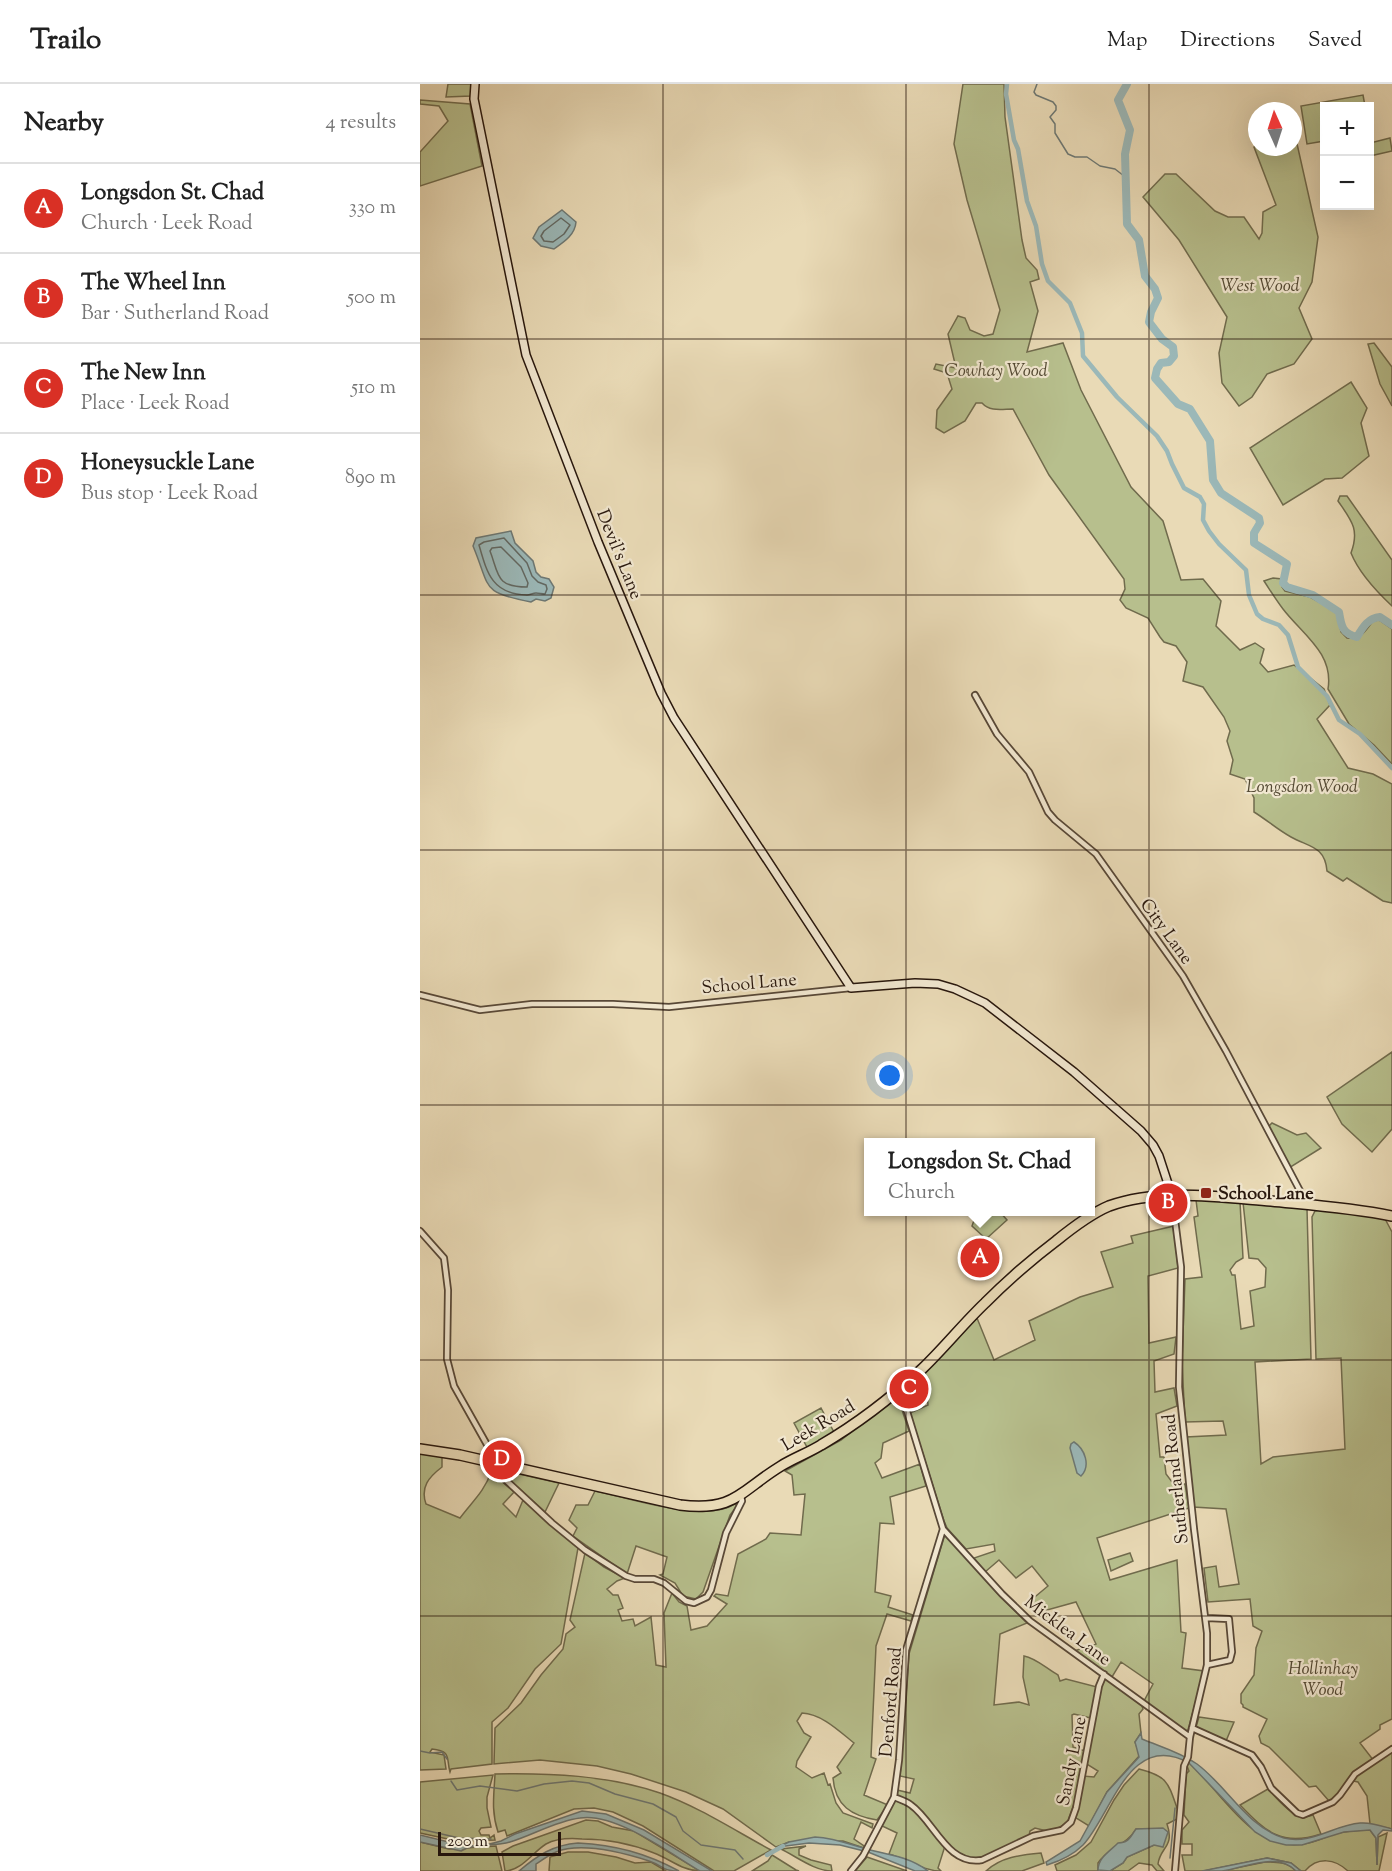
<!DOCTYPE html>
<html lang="en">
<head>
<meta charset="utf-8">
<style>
	:root { --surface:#fff; --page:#f6f6f6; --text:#222; --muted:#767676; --line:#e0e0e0; --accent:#d93025 }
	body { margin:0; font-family:"Sorts Mill Goudy",serif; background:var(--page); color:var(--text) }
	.controls { position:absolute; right:18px; top:18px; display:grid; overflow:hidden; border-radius:0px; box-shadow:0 6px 24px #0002 }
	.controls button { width:54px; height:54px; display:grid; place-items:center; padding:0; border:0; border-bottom:2px solid var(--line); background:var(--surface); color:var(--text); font:30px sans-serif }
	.compass { position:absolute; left:828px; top:18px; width:54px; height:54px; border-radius:50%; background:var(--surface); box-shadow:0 6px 24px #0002; rotate:357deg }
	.scale { position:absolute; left:18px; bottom:15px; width:123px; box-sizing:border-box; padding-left:6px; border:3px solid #28170d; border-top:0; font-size:16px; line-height:21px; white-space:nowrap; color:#28170d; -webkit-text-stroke:4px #f1e7d0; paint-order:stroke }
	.you { position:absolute; left:470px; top:992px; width:21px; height:21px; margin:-15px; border:4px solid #fff; border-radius:50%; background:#1a73e8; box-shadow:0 0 0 9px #1a73e833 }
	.badge { display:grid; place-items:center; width:39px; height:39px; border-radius:50%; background:var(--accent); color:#fff; font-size:20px; font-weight:700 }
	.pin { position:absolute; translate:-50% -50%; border:3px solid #fff; box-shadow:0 2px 6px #0006 }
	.popup { position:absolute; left:444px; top:1054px; width:231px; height:78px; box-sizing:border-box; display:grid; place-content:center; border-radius:0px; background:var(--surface); filter:drop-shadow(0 2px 4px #0005); font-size:20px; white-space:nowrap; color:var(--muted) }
	.popup b { font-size:22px; color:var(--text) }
	.popup::after { content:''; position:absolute; left:50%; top:100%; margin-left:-12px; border:12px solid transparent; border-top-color:var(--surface) }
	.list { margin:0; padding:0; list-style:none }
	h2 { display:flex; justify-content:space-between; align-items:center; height:78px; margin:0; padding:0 24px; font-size:26px }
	h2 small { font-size:20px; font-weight:400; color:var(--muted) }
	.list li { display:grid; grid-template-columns:39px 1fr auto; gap:18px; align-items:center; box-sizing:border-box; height:90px; padding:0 24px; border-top:2px solid var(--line) }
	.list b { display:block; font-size:22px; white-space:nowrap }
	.list p { margin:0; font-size:20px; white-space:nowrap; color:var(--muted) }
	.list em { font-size:20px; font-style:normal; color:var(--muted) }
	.map { position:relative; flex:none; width:972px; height:1787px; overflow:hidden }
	header { display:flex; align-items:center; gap:36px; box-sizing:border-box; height:84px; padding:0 30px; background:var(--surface); border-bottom:2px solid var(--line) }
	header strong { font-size:28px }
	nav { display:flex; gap:33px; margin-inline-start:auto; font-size:21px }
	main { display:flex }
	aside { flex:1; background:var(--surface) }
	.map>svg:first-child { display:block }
	.green { fill:#b7bf8d; stroke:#706b4d; stroke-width:1.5 }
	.water { fill:#9bb8b8; stroke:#6d7874; stroke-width:1.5 }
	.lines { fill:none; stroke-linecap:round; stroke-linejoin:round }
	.shore { stroke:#626862; stroke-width:1.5 }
	.stream { stroke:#6d7874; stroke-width:1.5 }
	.canal { stroke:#9bb8b8; stroke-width:4.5 }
	.river { stroke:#9bb8b8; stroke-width:8 }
	.street-casing { stroke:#584837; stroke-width:8 }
	.secondary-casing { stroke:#28170d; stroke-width:10 }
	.highway-casing { stroke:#28170d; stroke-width:12 }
	.street { stroke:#f1e7d0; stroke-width:4.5 }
	.secondary { stroke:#f1e7d0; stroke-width:7 }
	.highway { stroke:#e9dab6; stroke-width:9 }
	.grid { fill:none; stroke:#28170d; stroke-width:1.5; stroke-opacity:0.55 }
	.poi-dot { fill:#8f2418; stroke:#f1e7d0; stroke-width:2 }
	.labels { text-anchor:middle; stroke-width:4.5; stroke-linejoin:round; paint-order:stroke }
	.park-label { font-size:18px; font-style:italic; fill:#534933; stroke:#f1e7d0 }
	.street-label { font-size:18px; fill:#28170d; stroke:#f1e7d0 }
	.poi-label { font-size:18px; font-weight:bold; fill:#28170d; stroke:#f1e7d0; text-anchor:start }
</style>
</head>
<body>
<header>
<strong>Trailo</strong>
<nav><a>Map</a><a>Directions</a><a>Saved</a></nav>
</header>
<main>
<aside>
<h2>Nearby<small>4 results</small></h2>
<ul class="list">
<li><span class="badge">A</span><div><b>Longsdon St. Chad</b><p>Church · Leek Road</p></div><em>330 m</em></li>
<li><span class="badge">B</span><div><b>The Wheel Inn</b><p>Bar · Sutherland Road</p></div><em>500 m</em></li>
<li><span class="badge">C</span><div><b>The New Inn</b><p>Place · Leek Road</p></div><em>510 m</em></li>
<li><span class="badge">D</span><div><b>Honeysuckle Lane</b><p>Bus stop · Leek Road</p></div><em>890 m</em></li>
</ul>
</aside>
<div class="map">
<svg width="972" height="1787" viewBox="0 0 972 1787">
	<rect width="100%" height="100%" fill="#e9dab6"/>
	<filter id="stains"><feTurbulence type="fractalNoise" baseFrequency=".00333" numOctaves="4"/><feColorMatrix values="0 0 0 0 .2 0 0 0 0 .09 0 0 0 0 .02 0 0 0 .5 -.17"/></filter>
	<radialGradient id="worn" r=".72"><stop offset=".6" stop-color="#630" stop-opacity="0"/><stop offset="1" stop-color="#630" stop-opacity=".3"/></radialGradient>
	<path class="green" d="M28 0H52L51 12 26 13Z
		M543 0H584L585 33 602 156 606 174 617 186 619 195 610 198 618 227 607 268 643 259 661 306 711 403 743 437 761 496 783 495 801 517 796 542 820 566 835 559 844 565 840 579 848 588 874 581 904 605 910 621 897 635 928 684 953 690 972 700V819L963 817 927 794 923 797 907 787C905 762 889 763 871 753 858 746 847 736 834 728V714L825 695 810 690 813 676 807 657 810 647 804 633 783 603 763 597 767 578 756 562 744 558 740 553 728 534 706 524 700 516 705 505 704 495 629 391 593 325C582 325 570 328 562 319H556L545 337 524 349 516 344 517 326 532 305 527 289 514 285 516 280 536 284 528 250 538 232 545 234 550 246 564 252 573 250 580 226 547 116 534 60Z
		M943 11 945 22H904V57L887 60 881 22Z
		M0 16 50 20 62 82 0 102V68L28 37 19 22 0 20Z
		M873 42 898 153 892 198 879 224 892 255 874 280 847 290 832 313 819 322 802 299 799 269 807 233 759 156 723 113 745 90H756L795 127 808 133H824L839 155 842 149 843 128 856 121 834 63 837 59V63H873Z
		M970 54 972 67 950 72V59Z
		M954 259 972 283V322L960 300 948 260Z
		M931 298 947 324 941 339 949 372 922 394 905 395 863 421 830 364Z
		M920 412H927L972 476V522C956 507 939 489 931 469 940 445 931 436 918 417Z
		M853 494 862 495V503L865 507 890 513 917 528 921 548 927 554C941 556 945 547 953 537L959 536 972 545V680L954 661 929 640 908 605C914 569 882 550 863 525 856 516 850 506 844 497Z
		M972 968V1045L952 1068 922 1040 907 1013Z
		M852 1039 877 1051 886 1049 901 1064 869 1084 848 1043Z
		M776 1116 820 1118 823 1174 816 1178 810 1186 812 1191H815L821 1245 834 1242 830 1207 845 1203 846 1184 838 1175 829 1174 823 1118 887 1125 891 1275 835 1278 841 1380 853 1373 925 1365 921 1274 896 1275 892 1133 895 1127 899 1126 964 1133 972 1148V1635L960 1641V1645L940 1659 954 1677 933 1688 918 1710 909 1717 896 1702 889 1703 849 1663 841 1659 839 1652 847 1635 823 1623V1621L821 1619V1610L834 1591 836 1564 842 1547 833 1542 830 1515 788 1518 784 1484 796 1482 799 1503 819 1500 806 1425 773 1423 766 1353 806 1351 803 1337 765 1338 762 1277 765 1195 782 1193 774 1133 778 1132Z
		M557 1128H580L587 1136 566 1155 552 1142Z
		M754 1142 758 1184 728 1192 729 1259 756 1253 754 1270 734 1277 735 1308 754 1304 757 1322 736 1330 740 1373H744L746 1390 755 1402 765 1400 769 1424 677 1454 690 1496 757 1476 761 1548 766 1549 762 1584 784 1587 768 1646 766 1647 724 1617 733 1600 701 1578 692 1593 654 1567 676 1560 656 1518 620 1528 610 1517 628 1502 612 1482 596 1494 579 1476 565 1488 554 1474 575 1467 574 1460 546 1465 527 1444 524 1437 490 1329 508 1321 506 1300 501 1292 557 1234 574 1276 615 1256 609 1237 660 1213 693 1203 681 1168 713 1159 711 1152Z
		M478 1314 489 1347 463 1359 461 1374 455 1379 462 1394 500 1380 506 1402 470 1413 474 1440 460 1439 455 1508 471 1512 468 1523 493 1531 491 1537 467 1530 456 1562 451 1673 456 1675 444 1711 468 1721 457 1736C432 1732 415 1722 413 1694L421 1689 417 1683 434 1659C419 1647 402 1630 382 1629L377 1637 384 1649 391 1653 377 1677 376 1683 392 1694 404 1689 408 1701 410 1700 416 1719 423 1729 453 1740 452 1744 441 1738 434 1755 444 1762V1764L423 1757 369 1758 356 1763 303 1725 266 1708 211 1690 177 1682 120 1676 74 1680 75 1644 101 1619 121 1591 143 1565 146 1550 155 1543 150 1536 165 1469 184 1483 205 1494 197 1497 187 1505 193 1511H198L203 1524 198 1526 202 1537 213 1535 215 1542 231 1533 236 1581 246 1583 244 1529 252 1509 259 1518 267 1522 271 1546 287 1542 307 1520 294 1512 296 1510 308 1512 318 1470 346 1455 350 1449 381 1451 385 1410 374 1411 372 1391 365 1387 421 1356 473 1315Z
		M401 1324 415 1350 388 1365 374 1339Z
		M0 1369 22 1372V1383C9 1393 0 1403 6 1420L40 1434C51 1419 65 1407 71 1388L94 1408 83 1420 96 1433 103 1416 158 1464 141 1560 115 1585 88 1624 72 1638V1680L31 1685 30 1688C26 1674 32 1667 12 1665L10 1668 24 1671 26 1685 0 1686Z
		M82 1386 139 1399 125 1428 81 1388Z
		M175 1407C210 1414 285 1440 315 1420L317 1422 310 1431 283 1508 276 1515 263 1512 255 1499 240 1491 243 1490 247 1473 216 1462 207 1490 153 1452 157 1444 149 1436 156 1421H168Z
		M525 1450 577 1509 607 1539 580 1550 574 1621 599 1618 609 1621 603 1593 604 1572C616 1574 627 1585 638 1591L640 1597 646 1595 677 1603 671 1634 654 1630 652 1631 653 1663 665 1667 654 1720 647 1739 631 1748 615 1744 610 1747 609 1752C594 1759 568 1775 552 1775 534 1775 515 1744 503 1732 496 1725 485 1719 476 1713L477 1706 490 1709 494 1695 480 1692 489 1570Z
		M710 1469 713 1477 691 1487 688 1476Z
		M685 1594 722 1622 723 1625 719 1630 721 1649 715 1658 720 1671 687 1708 669 1742 656 1734 663 1692 674 1693 678 1687 665 1679 680 1604Z
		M779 1633 814 1638 806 1657 776 1643Z
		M972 1667V1745L950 1740 947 1712 938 1698 933 1697 935 1691Z
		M768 1678C802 1707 831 1768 883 1760 893 1759 903 1754 914 1750 926 1747 938 1746 950 1746L956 1754 957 1781 958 1753 967 1749 959 1787H928C915 1775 898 1772 885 1787H881L871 1779 847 1774 784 1787H765L762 1771H772V1760H762V1746L769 1738 764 1731 766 1690 769 1687 767 1682Z
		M719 1685C747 1692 748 1698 757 1724H760L757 1735 747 1740C755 1763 740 1763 738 1780L744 1787H737L732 1781 719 1779 708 1787H690L703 1779 707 1773 734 1761 729 1745H716C707 1761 688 1764 678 1779V1787H637L635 1781 656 1771 671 1758 694 1716 704 1701Z
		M75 1690C130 1689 187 1691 240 1709 279 1723 314 1746 351 1766L314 1787H294L223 1742 193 1728 174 1724 154 1725 87 1752 85 1746 78 1748C71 1727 74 1711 75 1690Z
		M73 1691 67 1713V1724L71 1743 61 1744 59 1747 61 1751H69L70 1754 74 1751 75 1756 37 1757 0 1749V1698Z
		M848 1705C860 1717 874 1738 893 1731L901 1750C862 1763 846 1748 820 1721Z
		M475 1716 492 1724 525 1762 518 1784 521 1787C503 1787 487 1775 469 1770L477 1749 460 1741Z
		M166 1736 178 1737 192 1743 214 1747 280 1787C263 1787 250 1775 234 1769 212 1760 186 1755 162 1755 150 1754 137 1754 126 1760 113 1768 101 1787 85 1787L82 1768 93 1762Z
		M0 1758 29 1765 76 1762 82 1787H0Z
		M386 1762 379 1765V1771L391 1776 411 1781 412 1787C395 1787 377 1773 361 1765Z
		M148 1768H168L196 1773 215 1779 231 1778 246 1787H129L130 1773Z
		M621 1769 624 1779 602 1787H566C581 1773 600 1771 621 1769Z
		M352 1771 376 1786 379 1787H332L348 1777Z
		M447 1773 487 1787H435Z
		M845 1778C857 1778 868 1778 876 1787H801Z"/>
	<path class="water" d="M142 126 156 138C155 151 144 158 134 165L121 162 113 154 119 143Z
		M91 447 95 459 113 477 116 488 121 493 129 495 134 503 131 514 125 517 116 515 111 518C60 508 71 505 53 462L56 454Z
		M654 1358C665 1365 671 1382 661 1392L657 1389 650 1364 651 1360Z
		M721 1649 722 1655C741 1663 760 1668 777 1680 807 1702 827 1743 864 1754 891 1761 914 1741 940 1739 952 1738 962 1742 972 1745V1747L963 1746 958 1751 957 1781 956 1754 950 1746 924 1748 882 1761H866L850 1757 835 1748 769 1679C709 1646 692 1730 663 1761 653 1771 640 1777 627 1781L626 1778 660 1757 687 1708 719 1673 715 1658Z
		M162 1727 186 1730 224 1746 292 1787H280C251 1770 195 1728 160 1734 136 1737 113 1751 90 1758 75 1763 54 1759 41 1767L0 1758V1751L45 1762 66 1761 81 1757 95 1750Z
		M743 1744 748 1748 743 1763 734 1761 707 1773 703 1779 690 1787 678 1786C678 1774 689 1768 698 1759 709 1759 710 1753 716 1745Z
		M395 1753C414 1754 429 1760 446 1765 467 1770 490 1773 508 1787H495L448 1768 420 1761 389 1759 358 1763 369 1758Z
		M158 1759C195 1761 226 1769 259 1787 241 1787 244 1782 229 1777 204 1769 161 1758 136 1768 129 1771 122 1776 116 1780V1787H99C118 1771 133 1761 158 1759Z
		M847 1774 871 1779 881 1787H876C858 1767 824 1784 802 1787 795 1787 789 1787 782 1787Z"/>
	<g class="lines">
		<path class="shore" d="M141 134 150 141 144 150 133 158 124 157 121 152 124 147Z
			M84 454 107 479 112 492 118 498 126 501 127 505 125 510C122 510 119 509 116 509 113 509 110 511 107 511 72 510 67 489 59 461L64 458Z
			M81 463 101 483 108 499 107 503C75 503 79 490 70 467L72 464Z"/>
		<path class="stream" d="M617 0 614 8 616 11 633 18 636 22V26L630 33 635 40V49L648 70 655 73H667L680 82 695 85 704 92
			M0 1667 10 1669 22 1668 27 1675
			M31 1697 37 1706 60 1702 97 1707 124 1700 152 1697 169 1699 195 1710 233 1720 256 1733 263 1747 281 1761 315 1766 323 1775
			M0 1745 39 1754 71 1755
			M750 1774 755 1724"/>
		<path class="canal" d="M587 0 586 10 594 56 598 65 607 117 616 142 622 180 628 197 650 219 662 249 663 272 697 313 737 352 747 367 752 380 764 404 780 413 784 420 783 436 789 447 799 460 826 486 829 511 837 530 843 535 859 541 868 551 878 583 907 612 919 636 940 650 972 684
			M347 1771 363 1762"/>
		<path class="river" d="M707 0 698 16 710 46 705 70 707 140 719 156 725 192 735 205 738 214 731 228 729 238 742 255 753 263 754 272 749 278 741 279 737 285 735 294 758 320 770 325 790 357 793 396 801 409 839 434 840 439 834 449V459L867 480 863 499 867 503 893 511 919 528C921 541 922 550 937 553 943 543 948 534 960 533L972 541"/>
		<defs>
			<path id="street" d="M555 611 577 650 609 688 628 728 635 736 676 770 763 892 806 967 887 1120
				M0 911 60 926 112 920H193L249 923 431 904
				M752 1112 761 1183 759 1303 774 1445 787 1549V1581L770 1653 768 1673 764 1682 755 1787
				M0 1147 24 1174 28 1206 27 1275 34 1302 70 1366 76 1387 132 1439 165 1466 206 1492 215 1495H234L244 1499 266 1517 274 1519 287 1513 291 1506 306 1449 322 1417 321 1412
				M475 1308 482 1313 485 1321 523 1445 582 1510 610 1537 770 1653
				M787 1534 809 1535 812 1568 810 1576 787 1581
				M772 1644 832 1671 841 1683 851 1704 877 1729 883 1731 913 1718 920 1711 935 1690 972 1665
				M474 1713C479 1715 486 1717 491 1721 514 1737 527 1782 562 1776L613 1752 642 1746 651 1738 656 1724 679 1602 684 1590
				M431 1787 443 1772 474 1713 479 1676 486 1566 523 1445"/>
			<path id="secondary" d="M55 0 54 15 106 271 178 458 241 609 254 634 431 904 495 899 518 900 535 905 565 919 654 988 721 1047 733 1061 739 1072 752 1112"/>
			<path id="highway" d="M0 1365 40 1371 260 1421C315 1428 320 1407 361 1382 374 1374 388 1369 401 1361 437 1340 472 1313 502 1285 524 1264 543 1240 565 1219 587 1197 611 1176 636 1157 652 1144 670 1130 689 1122 738 1104 800 1113 851 1117 891 1121 932 1124 972 1132"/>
		</defs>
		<use href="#street" class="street-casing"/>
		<use href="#secondary" class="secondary-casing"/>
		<use href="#highway" class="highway-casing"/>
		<use href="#street" class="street"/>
		<use href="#secondary" class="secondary"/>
		<use href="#highway" class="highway"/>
	</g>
	<path class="grid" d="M243 0V1787M486 0V1787M729 0V1787M0 255H972M0 511H972M0 766H972M0 1021H972M0 1276H972M0 1532H972"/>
	<rect class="poi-dot" x="780" y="1103" width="12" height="12" rx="3"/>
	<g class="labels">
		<g class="park-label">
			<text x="840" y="207">West Wood</text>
			<text x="576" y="292">Cowhay Wood</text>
			<text x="882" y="708">Longsdon Wood</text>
			<text x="903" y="1590">Hollinhay<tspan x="903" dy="21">Wood</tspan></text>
		</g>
		<g class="street-label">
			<text transform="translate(200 470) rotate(68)" y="6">Devil's Lane</text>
			<text transform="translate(747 847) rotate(54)" y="6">City Lane</text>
			<text transform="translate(329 899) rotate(-5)" y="6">School Lane</text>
			<text transform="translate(398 1341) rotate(-31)" y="6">Leek Road</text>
			<text transform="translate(755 1395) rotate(-96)" y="6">Sutherland Road</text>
			<text transform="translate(648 1546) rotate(37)" y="6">Micklea Lane</text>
			<text transform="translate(470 1618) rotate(-85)" y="6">Denford Road</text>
			<text transform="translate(651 1677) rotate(-79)" y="6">Sandy Lane</text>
		</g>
		<g class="poi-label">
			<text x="798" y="1115">School Lane</text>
		</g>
	</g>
	<rect width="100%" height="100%" filter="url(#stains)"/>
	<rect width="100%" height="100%" fill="url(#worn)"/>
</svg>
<div class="controls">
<button>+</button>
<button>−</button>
</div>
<svg class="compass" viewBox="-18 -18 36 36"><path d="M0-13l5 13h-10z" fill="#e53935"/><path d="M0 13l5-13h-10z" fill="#767676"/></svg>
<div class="scale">200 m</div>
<div class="you"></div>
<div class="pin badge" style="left:560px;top:1174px">A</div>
<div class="popup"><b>Longsdon St. Chad</b>Church</div>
<div class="pin badge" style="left:748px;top:1119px">B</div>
<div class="pin badge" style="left:489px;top:1305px">C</div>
<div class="pin badge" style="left:82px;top:1376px">D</div>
</div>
</main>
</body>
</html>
